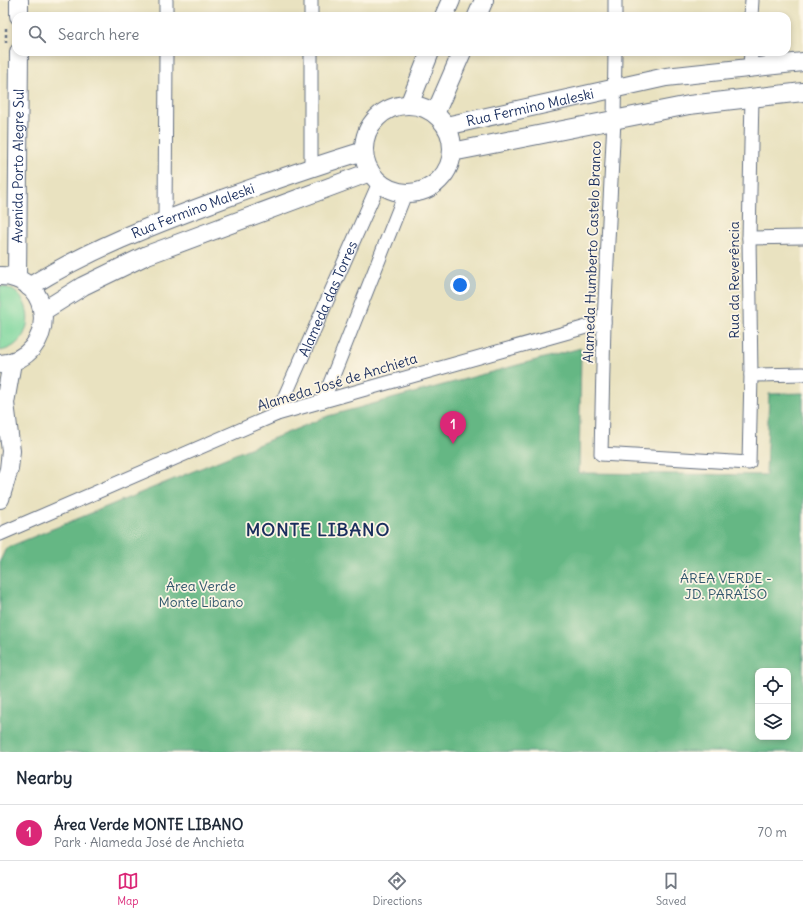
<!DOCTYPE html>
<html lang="en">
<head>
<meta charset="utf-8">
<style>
	:root { --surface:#fff; --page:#f6f6f7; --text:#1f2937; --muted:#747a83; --line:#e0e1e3; --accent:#db2777 }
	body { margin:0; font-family:Delius,sans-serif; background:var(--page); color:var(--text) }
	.controls { position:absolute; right:12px; bottom:12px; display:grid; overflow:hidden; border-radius:8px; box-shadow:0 2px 6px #0003 }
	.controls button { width:36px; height:36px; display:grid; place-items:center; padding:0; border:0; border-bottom:1px solid var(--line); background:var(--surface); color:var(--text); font:20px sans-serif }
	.you { position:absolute; left:460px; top:285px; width:14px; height:14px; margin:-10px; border:3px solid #fff; border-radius:50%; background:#1a73e8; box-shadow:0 0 0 6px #1a73e833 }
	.badge { display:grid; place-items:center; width:26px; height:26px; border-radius:50%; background:var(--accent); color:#fff; font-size:13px; font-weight:700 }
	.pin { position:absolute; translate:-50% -33px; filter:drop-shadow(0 1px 2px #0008) }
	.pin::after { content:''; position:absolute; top:21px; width:14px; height:12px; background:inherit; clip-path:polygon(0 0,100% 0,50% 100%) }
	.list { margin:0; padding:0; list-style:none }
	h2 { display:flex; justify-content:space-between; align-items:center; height:52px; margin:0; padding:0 16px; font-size:17px }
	h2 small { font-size:13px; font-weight:400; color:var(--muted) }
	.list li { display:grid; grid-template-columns:26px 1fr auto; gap:12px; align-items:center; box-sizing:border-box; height:56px; padding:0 16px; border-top:1px solid var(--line) }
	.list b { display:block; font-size:15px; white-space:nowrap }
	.list p { margin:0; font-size:13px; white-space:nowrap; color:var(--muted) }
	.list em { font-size:13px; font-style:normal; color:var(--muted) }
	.icon { flex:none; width:22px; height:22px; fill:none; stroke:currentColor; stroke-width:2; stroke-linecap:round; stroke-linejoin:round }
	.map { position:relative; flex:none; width:803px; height:752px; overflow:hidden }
	.search { position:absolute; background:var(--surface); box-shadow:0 2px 6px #0003; left:12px; right:12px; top:12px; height:44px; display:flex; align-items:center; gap:10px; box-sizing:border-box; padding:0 14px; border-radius:12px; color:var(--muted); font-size:15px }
	.sheet { height:108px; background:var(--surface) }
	nav { display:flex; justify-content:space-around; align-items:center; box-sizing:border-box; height:56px; border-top:1px solid var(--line); background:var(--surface); font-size:11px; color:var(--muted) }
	nav a { display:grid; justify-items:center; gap:2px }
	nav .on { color:var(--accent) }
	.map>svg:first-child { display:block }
	.green { fill:#7cd69c; stroke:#4c827d }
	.forest { fill:#65b784; stroke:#407371; fill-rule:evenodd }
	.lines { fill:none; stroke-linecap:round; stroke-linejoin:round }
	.street-casing { stroke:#636e80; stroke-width:15 }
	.secondary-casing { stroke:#636e80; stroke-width:20 }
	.path { stroke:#636e80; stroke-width:2.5; stroke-dasharray:3 3; stroke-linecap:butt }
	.street { stroke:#fff; stroke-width:13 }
	.secondary { stroke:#fff; stroke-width:18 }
	.labels { text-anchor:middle; stroke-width:3.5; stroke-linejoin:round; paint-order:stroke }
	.street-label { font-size:14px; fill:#1b2f5e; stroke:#fcf5e5 }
	.park-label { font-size:14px; fill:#33596e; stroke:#fcf5e5 }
	.district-label { font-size:18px; font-weight:bold; letter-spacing:1px; fill:#1b2f5e; stroke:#fcf5e5 }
</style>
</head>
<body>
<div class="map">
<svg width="803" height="752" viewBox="0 0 803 752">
	<rect width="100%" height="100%" fill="#fcf5e5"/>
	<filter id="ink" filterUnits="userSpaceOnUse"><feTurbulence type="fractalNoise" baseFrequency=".025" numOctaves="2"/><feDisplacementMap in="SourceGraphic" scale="8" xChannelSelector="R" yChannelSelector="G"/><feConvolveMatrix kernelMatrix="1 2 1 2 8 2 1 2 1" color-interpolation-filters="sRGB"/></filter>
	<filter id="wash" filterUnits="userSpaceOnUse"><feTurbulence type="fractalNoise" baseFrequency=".012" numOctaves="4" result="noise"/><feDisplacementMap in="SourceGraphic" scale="16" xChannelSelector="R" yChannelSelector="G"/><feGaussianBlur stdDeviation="0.9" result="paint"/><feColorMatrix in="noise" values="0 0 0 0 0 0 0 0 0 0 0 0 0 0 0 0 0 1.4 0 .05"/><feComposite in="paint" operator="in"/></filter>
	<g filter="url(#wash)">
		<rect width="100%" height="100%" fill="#e9e2c0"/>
		<path class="green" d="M0 286C37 291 37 345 0 351Z"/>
		<path class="forest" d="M581 348 579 473 766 475 769 394 803 393V752H0V561L6 548 328 416ZM758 671H788V737H758Z"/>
	</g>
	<g filter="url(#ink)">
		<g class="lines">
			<defs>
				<g id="street">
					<path d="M166 16V0"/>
					<path d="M311 16V0"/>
					<path d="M615 16V0"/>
					<path d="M751 16 752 0"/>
					<path d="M615 52 614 120 604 322 601 454 749 463 751 375 749 238 752 97"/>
					<path d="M750 67 751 52"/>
					<path d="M311 167V52"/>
					<path d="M165 220 166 52"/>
					<path d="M749 238 803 237"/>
					<path d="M751 375 803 374"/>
					<path d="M323 401 405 194"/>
					<path id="s1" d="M277 414 379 183"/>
					<path d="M0 534 277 414 604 322"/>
				</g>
				<g id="secondary">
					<path d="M19 16V0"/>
					<path d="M444 16 451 0"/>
					<path d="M477 16 484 0"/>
					<circle cx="408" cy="149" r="44"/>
					<path d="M409 105 430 52"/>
					<path d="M435 114 462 52"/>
					<path id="s2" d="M446 126 666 77 803 62"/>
					<path d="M452 152 689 105 803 92"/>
					<path d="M0 276C56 276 58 357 1 364"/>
					<path id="s3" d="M17 279 19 52"/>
					<path id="s4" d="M29 287C88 250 152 225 217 201 266 183 314 166 364 151"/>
					<path d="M43 311 83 286 147 255 370 172"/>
					<path d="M0 499 9 469 11 451 5 403 12 362"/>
				</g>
			</defs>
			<use href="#street" class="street-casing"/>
			<use href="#secondary" class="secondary-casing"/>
			<path class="path" d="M6 43V26"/>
			<use href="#street" class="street"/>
			<use href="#secondary" class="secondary"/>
		</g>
	</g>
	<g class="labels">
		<g class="street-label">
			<text dy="5" stroke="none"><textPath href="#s2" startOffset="86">Rua Fermino Maleski</textPath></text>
			<text dy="5" stroke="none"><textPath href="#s3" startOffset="113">Avenida Porto Alegre Sul</textPath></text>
			<text dy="5" stroke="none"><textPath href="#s4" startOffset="181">Rua Fermino Maleski</textPath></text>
			<text transform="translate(592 252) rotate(-88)" y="5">Alameda Humberto Castelo Branco</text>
			<text transform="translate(734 280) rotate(-90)" y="5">Rua da Reverência</text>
			<text dy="5" stroke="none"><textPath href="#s1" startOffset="126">Alameda das Torres</textPath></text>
			<text transform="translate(337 382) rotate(-17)" y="5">Alameda José de Anchieta</text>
		</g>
		<g class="park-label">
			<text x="726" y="583">ÁREA VERDE -<tspan x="726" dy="16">JD. PARAÍSO</tspan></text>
			<text x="201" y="591">Área Verde<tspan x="201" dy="16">Monte Líbano</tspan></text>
		</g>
		<g class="district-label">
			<text x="318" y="536">MONTE LIBANO</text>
		</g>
	</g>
</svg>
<div class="controls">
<button><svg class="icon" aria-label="locate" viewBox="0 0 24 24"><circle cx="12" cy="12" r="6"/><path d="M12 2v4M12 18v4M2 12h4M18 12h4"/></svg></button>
<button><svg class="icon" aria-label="layers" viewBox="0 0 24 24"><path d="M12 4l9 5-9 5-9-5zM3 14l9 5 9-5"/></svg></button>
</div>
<div class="you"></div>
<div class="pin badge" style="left:453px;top:444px">1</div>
<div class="search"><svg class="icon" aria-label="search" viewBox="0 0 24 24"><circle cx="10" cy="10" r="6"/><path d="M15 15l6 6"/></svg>Search here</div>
</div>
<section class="sheet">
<h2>Nearby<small></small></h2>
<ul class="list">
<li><span class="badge">1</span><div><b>Área Verde MONTE LIBANO</b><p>Park · Alameda José de Anchieta</p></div><em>70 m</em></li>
</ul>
</section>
<nav>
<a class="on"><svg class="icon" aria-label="map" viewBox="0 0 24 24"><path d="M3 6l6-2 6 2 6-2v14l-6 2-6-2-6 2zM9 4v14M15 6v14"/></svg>Map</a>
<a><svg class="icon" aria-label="directions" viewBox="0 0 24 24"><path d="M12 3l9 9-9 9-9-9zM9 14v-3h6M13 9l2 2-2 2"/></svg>Directions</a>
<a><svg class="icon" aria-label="saved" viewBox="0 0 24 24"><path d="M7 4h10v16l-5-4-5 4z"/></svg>Saved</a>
</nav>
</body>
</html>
